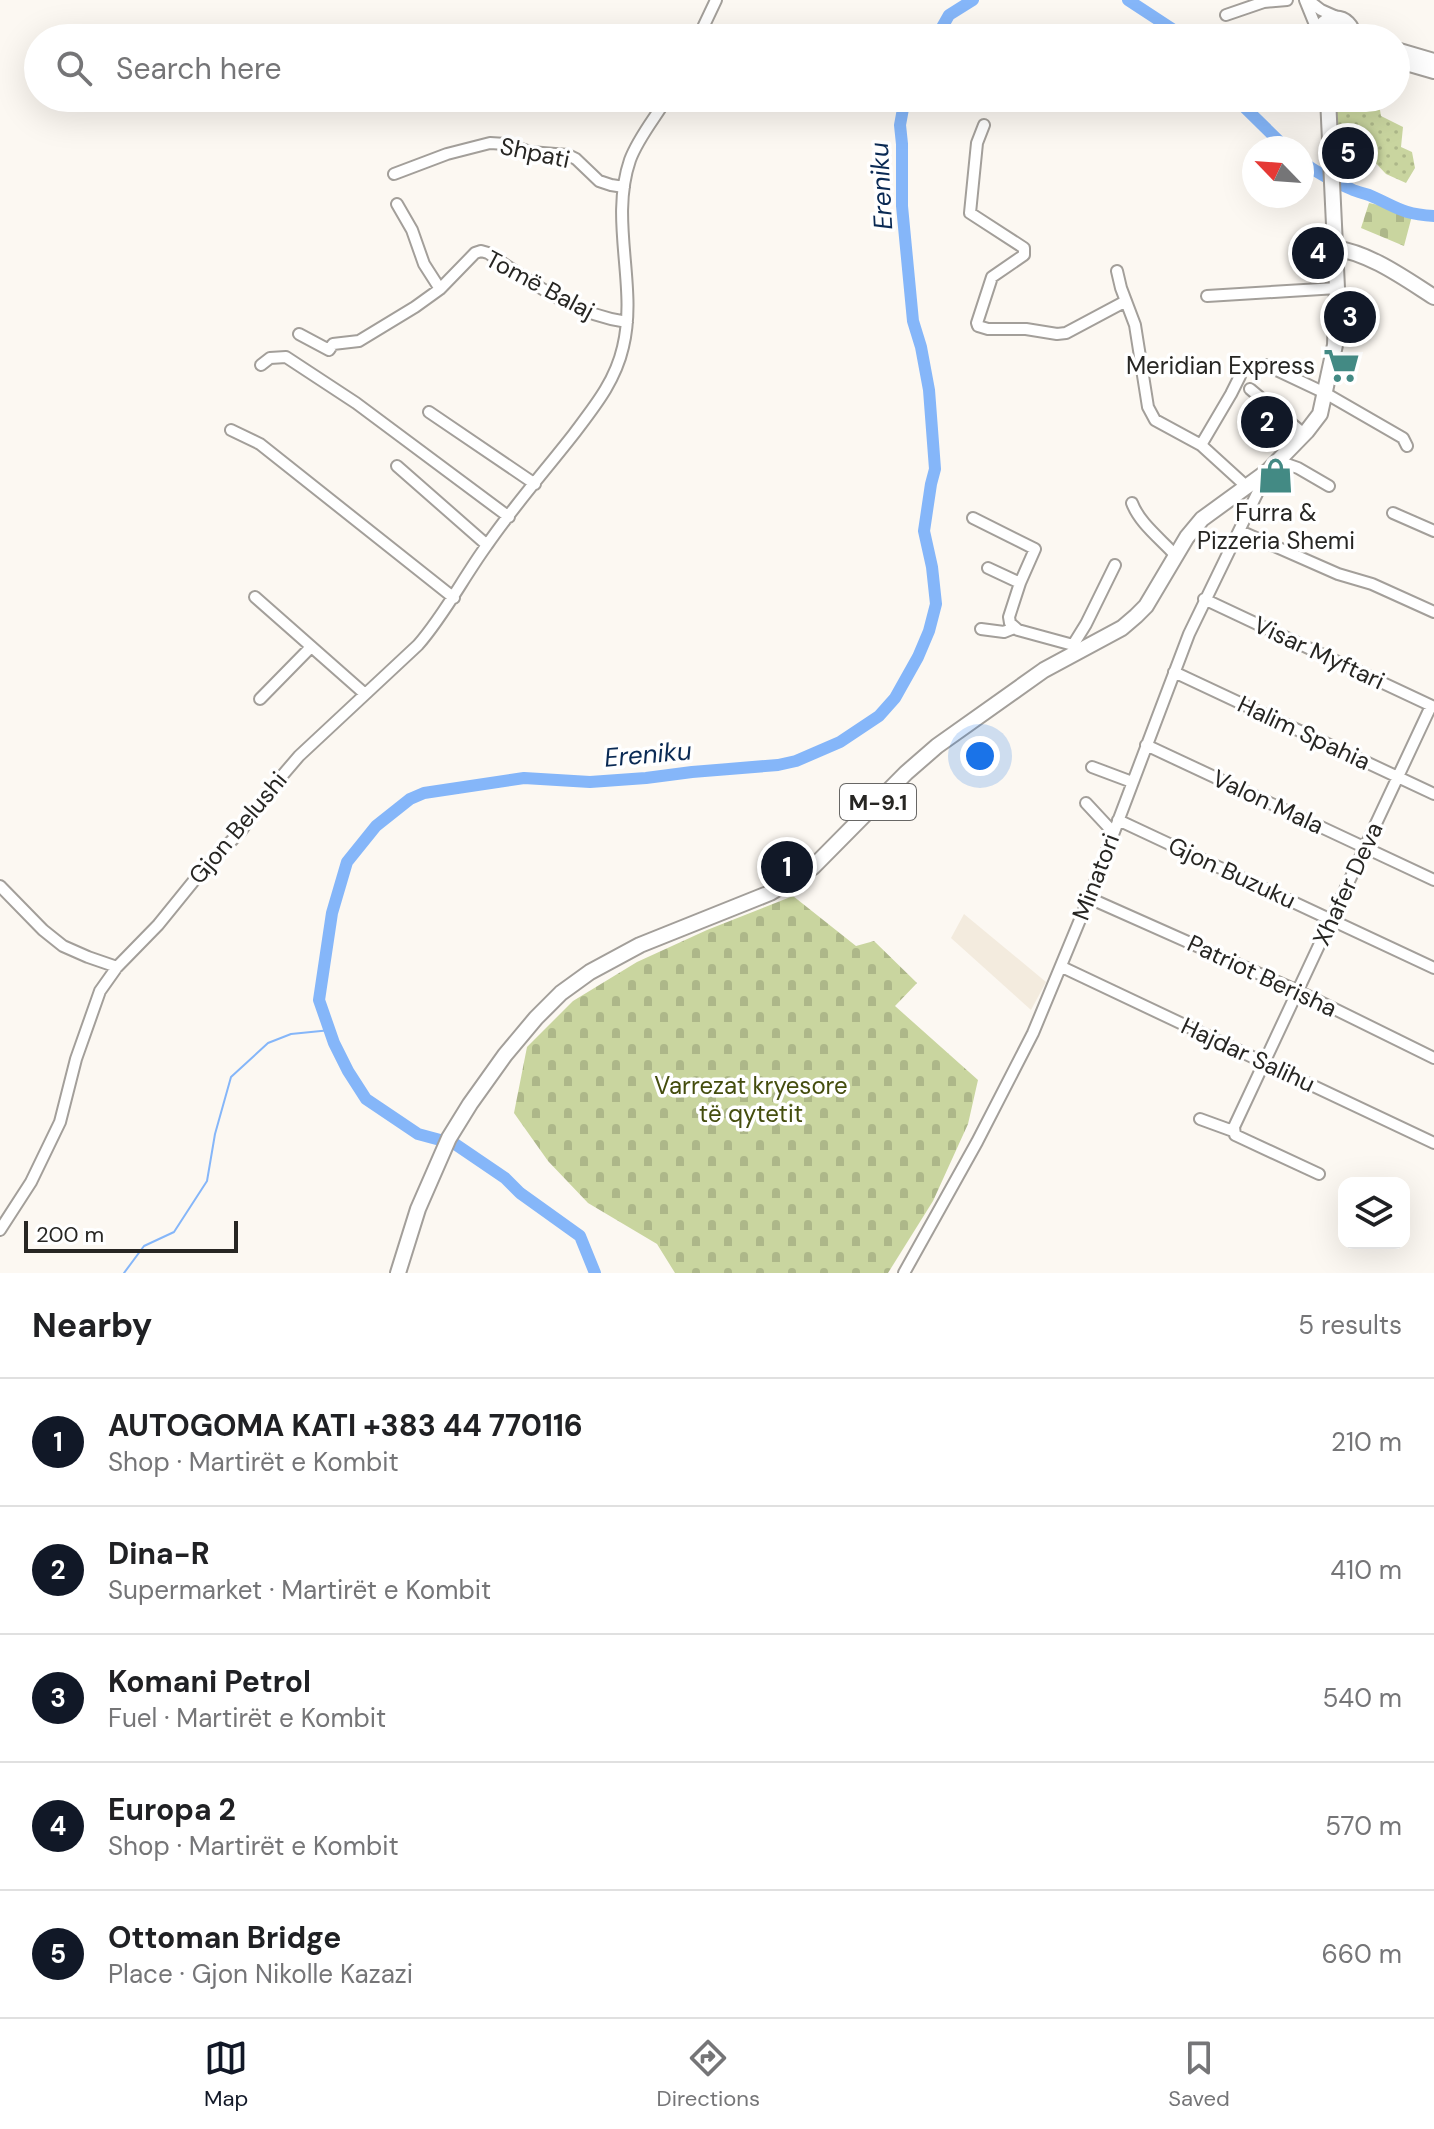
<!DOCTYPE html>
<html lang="en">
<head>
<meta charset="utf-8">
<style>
	:root { --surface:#fff; --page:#f6f6f6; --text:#202124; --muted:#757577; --line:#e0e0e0; --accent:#111827 }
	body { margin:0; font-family:"DM Sans",sans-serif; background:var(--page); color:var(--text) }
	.controls { position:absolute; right:24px; bottom:24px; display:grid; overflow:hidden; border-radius:16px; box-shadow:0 8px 32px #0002 }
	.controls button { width:72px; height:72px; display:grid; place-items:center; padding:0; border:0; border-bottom:2px solid var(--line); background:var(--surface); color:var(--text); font:40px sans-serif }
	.compass { position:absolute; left:1242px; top:136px; width:72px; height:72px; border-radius:50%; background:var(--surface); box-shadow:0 8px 32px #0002; rotate:295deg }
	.scale { position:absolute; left:24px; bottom:20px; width:214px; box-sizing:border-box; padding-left:8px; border:4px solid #272623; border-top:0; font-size:22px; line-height:28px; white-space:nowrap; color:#272623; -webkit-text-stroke:6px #fff; paint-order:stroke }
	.you { position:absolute; left:980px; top:756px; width:28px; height:28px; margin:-20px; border:6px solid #fff; border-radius:50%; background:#1a73e8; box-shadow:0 0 0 12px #1a73e833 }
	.badge { display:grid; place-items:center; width:52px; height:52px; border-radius:50%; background:var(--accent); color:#fff; font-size:26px; font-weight:700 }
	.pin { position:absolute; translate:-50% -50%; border:4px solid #fff; box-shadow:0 2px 8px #0006 }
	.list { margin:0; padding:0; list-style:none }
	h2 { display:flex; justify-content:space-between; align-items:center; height:104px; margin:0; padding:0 32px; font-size:34px }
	h2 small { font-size:26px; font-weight:400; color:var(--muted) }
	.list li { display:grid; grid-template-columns:52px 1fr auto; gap:24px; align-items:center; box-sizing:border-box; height:128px; padding:0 32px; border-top:2px solid var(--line) }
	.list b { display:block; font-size:30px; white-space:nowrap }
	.list p { margin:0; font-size:26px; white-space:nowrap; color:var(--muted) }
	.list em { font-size:26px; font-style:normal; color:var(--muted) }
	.icon { flex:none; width:44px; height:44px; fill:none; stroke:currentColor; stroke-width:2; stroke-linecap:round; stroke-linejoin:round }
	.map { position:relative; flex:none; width:1434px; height:1273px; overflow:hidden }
	.search { position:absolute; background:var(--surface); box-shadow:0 8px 32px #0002; left:24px; right:24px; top:24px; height:88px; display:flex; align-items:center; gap:20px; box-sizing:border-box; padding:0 28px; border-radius:44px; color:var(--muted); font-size:30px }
	.sheet { height:744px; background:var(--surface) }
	nav { display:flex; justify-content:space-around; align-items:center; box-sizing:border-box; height:112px; border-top:2px solid var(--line); background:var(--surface); font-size:22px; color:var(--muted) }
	nav a { display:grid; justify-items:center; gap:4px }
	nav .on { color:var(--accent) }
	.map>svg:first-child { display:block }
	.built { fill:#f3ebde }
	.cemetery { fill:url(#cemetery-stones) }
	.park { fill:url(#park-dots) }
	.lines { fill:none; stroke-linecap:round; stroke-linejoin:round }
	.stream { stroke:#85b6f9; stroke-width:2 }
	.river { stroke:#85b6f9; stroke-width:12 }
	.minor-casing { stroke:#a39f9a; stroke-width:14 }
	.major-casing { stroke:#a39f9a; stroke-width:18 }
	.minor { stroke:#fff; stroke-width:10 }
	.major { stroke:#fff; stroke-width:14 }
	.labels { text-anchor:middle; stroke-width:7; stroke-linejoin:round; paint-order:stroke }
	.shield { fill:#fff; stroke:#686765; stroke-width:2 }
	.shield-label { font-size:22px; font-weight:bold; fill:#272623 }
	.street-label { font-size:24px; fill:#272623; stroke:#fff }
	.poi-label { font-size:24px; fill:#272623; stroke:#fff; text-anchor:end }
	.park-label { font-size:24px; fill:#444d0e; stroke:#fff }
	.water-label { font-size:26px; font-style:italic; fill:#0a2a54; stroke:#fff }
</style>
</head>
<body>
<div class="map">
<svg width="1434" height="1273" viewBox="0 0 1434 1273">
	<defs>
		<pattern id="cemetery-stones" width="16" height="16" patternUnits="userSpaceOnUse" patternTransform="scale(2)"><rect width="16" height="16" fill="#c9d59f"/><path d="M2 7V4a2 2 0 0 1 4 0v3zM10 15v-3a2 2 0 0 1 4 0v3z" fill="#adb789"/></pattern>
		<pattern id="park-dots" width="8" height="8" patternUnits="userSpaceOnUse" patternTransform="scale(2)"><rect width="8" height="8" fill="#c9d59f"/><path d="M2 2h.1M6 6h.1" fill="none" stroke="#adb789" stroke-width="1.8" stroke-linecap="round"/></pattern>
	</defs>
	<rect width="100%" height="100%" fill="#fcf8f2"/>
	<path class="built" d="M964 914 1046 982 1031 1010 951 938Z"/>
	<path class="cemetery" d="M1369 203 1413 212 1404 246 1361 228Z
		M793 896 856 946 874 941 917 983 895 1006 978 1080 968 1124 933 1201 888 1273H675L657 1244 588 1203 548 1161 514 1113 527 1047 573 1001 637 962 707 930Z"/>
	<path class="park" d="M1334 98H1366L1380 110 1381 116 1403 127 1401 147 1412 152 1415 168 1406 183 1386 174 1371 158 1363 153 1335 152Z"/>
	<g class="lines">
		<path class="stream" d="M124 1273 144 1246 174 1232 207 1181 215 1134 231 1077 268 1043 291 1034 331 1030"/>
		<path class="river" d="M1128 0 1186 38
			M936 38 949 15 973 0
			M1235 98 1286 148
			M1302 162C1318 173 1334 182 1351 189 1357 192 1363 193 1369 195 1397 207 1401 214 1434 216
			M595 1273 580 1236 520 1193 505 1178 455 1144 418 1134 366 1099 348 1071 334 1043 319 1000 332 913 347 862 376 826 410 799 424 793 524 778 590 782 646 778 692 772 778 765 796 761 840 742 879 716 895 698 918 657 929 631 936 604 932 567 924 531 931 484 935 469 929 390 921 347 913 321 902 206V144L900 125 905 98"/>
		<defs>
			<path id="minor" d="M1305 0 1318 32
				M1308 0 1321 10 1339 18
				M1226 15 1264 2 1287 0
				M698 38 716 0
				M984 125 977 143 970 213 1024 248V255L992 277 977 323 978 326 988 329H1026L1057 334 1066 333 1126 301
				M394 174 447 154 490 143 506 144 530 152 568 155 576 159 599 181 611 185 624 187
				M397 204 412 230 424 264 440 289
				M1117 271 1121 288 1135 325 1148 407 1155 420 1201 445 1246 486
				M1207 296 1337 288
				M299 334 329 350 333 344 359 341 415 307 440 289 475 253 481 251 488 253C531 282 574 315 627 322
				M261 365 270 358 286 357 356 403 509 517
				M1266 365 1325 393 1403 438 1407 446
				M1250 389 1304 434
				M429 412 535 484
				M231 430 260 444 454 598
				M1201 445 1231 394 1240 376
				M1278 461 1298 468 1329 486
				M397 466 487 545
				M1132 503C1140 524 1161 539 1176 556
				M1393 513 1434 531
				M973 518 1035 549 1020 583 1009 617 1010 623 1018 630 1073 645 1079 651
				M1240 531 1338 574 1372 584 1434 612
				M988 568 1020 583
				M255 597 365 694
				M1204 599 1434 707
				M981 629 1004 632 1014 628
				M1073 645 1086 624 1115 565
				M1174 672 1434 794
				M260 699 311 647
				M1146 745 1434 880
				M1092 767 1132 782
				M1086 803 1113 832
				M1118 820 1434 968
				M0 886 43 930 63 946 88 957 117 967
				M1089 898 1298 991 1434 1058
				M1062 967 1434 1143
				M1200 1119 1233 1131
				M1319 1174 1235 1135 1234 1127 1431 706
				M0 1230 31 1182 60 1122 76 1059 100 991 117 967 158 925 201 872 241 831 269 791 299 756 418 645C445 614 463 578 487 545 513 507 544 472 573 435 594 407 615 382 623 347 638 286 609 221 630 160 638 138 655 118 667 98
				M904 1273 977 1142 1033 1033 1089 898 1189 634 1267 473"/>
			<path id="major" d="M1317 38C1321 12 1351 12 1354 38
				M1396 50 1434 61
				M1396 60 1434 71
				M1334 248C1370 253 1404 278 1434 297
				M398 1273 418 1209 449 1138 470 1104 505 1055 536 1018 561 993 590 972 640 945 770 893 813 867 906 773 937 746 1044 670 1122 628 1136 616 1146 606 1187 537 1202 519 1268 471 1307 431 1320 414 1335 345 1337 288 1328 98"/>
		</defs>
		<use href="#minor" class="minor-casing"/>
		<use href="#major" class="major-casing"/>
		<use href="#minor" class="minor"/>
		<use href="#major" class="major"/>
	</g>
	<defs>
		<symbol id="supermarket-bare" viewBox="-9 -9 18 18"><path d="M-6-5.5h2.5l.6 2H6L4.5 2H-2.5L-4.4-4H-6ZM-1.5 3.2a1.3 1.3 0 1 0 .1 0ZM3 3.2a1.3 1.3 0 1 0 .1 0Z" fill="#438a84" stroke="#fff" stroke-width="2.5" paint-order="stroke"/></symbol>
		<symbol id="shop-bare" viewBox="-9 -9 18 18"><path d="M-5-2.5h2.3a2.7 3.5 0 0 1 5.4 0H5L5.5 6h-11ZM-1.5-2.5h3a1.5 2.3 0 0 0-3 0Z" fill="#438a84" stroke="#fff" stroke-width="2.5" paint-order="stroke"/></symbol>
	</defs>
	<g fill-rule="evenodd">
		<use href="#supermarket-bare" x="1316" y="340" width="51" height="51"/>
		<use href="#shop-bare" x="1250" y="450" width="51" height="51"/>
	</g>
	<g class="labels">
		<rect class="shield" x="840" y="784" width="76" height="36" rx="6"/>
		<g class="shield-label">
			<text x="878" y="810">M-9.1</text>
		</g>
		<g class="street-label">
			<text transform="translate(535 153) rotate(12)" y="8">Shpati</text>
			<text transform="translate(540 285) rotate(28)" y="8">Tomë Balaj</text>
			<text transform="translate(1319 653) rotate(25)" y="8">Visar Myftari</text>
			<text transform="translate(1304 733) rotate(25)" y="8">Halim Spahia</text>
			<text transform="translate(1268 802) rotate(25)" y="8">Valon Mala</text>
			<text transform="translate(238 828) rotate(-50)" y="8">Gjon Belushi</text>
			<text transform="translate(1232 873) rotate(25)" y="8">Gjon Buzuku</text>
			<text transform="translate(1096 877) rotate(-69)" y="8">Minatori</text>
			<text transform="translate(1348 884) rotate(-65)" y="8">Xhafer Deva</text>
			<text transform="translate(1262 976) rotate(25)" y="8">Patriot Berisha</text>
			<text transform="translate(1248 1055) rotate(25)" y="8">Hajdar Salihu</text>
		</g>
		<g class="poi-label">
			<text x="1315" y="374">Meridian Express</text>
			<text x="1276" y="521" text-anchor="middle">Furra &amp;<tspan x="1276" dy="28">Pizzeria Shemi</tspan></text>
		</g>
		<g class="park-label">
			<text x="751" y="1094">Varrezat kryesore<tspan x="751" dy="28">të qytetit</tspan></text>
		</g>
		<g class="water-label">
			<text transform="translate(881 186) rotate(-93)" y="9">Ereniku</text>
			<text transform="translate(648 754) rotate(-5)" y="9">Ereniku</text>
		</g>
	</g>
</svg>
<div class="controls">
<button><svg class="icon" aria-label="layers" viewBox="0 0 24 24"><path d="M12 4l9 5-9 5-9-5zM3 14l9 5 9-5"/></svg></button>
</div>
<svg class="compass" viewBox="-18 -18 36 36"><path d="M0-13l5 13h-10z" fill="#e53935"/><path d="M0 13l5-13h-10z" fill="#757577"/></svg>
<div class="scale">200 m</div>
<div class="you"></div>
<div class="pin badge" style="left:787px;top:867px">1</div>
<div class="pin badge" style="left:1267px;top:422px">2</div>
<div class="pin badge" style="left:1350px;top:317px">3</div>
<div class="pin badge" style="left:1318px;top:253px">4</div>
<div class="pin badge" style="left:1348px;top:153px">5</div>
<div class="search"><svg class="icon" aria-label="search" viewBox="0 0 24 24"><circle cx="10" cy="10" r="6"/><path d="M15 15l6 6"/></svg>Search here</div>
</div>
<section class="sheet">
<h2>Nearby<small>5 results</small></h2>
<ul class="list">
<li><span class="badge">1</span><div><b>AUTOGOMA KATI +383 44 770116</b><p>Shop · Martirët e Kombit</p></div><em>210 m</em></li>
<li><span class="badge">2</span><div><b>Dina-R</b><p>Supermarket · Martirët e Kombit</p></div><em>410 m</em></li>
<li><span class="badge">3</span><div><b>Komani Petrol</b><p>Fuel · Martirët e Kombit</p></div><em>540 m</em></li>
<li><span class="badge">4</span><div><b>Europa 2</b><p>Shop · Martirët e Kombit</p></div><em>570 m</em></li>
<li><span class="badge">5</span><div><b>Ottoman Bridge</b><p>Place · Gjon Nikolle Kazazi</p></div><em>660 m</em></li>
</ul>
</section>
<nav>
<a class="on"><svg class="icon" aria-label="map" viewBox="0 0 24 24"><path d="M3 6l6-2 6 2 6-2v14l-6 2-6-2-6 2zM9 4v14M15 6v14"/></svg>Map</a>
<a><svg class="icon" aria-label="directions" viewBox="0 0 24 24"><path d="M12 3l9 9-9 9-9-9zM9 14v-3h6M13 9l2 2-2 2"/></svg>Directions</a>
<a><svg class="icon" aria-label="saved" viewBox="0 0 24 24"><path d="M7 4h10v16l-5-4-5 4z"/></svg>Saved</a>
</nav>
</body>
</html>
